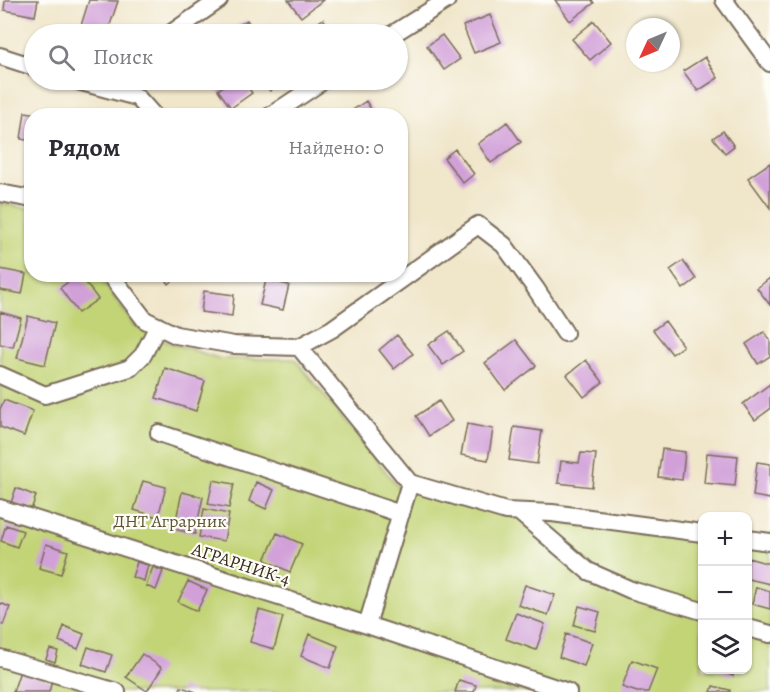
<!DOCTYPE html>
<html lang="ru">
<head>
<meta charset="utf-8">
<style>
	:root { --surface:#fff; --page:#f2f2f3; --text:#2b2b33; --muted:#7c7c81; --line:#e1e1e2 }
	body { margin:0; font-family:Alegreya,serif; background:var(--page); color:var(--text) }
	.controls { position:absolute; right:18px; bottom:18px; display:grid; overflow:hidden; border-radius:12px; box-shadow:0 2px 4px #0004 }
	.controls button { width:54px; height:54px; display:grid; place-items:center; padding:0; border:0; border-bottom:2px solid var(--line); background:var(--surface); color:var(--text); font:30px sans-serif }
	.compass { position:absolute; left:626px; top:18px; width:54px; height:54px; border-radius:50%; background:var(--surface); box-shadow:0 2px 4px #0004; rotate:226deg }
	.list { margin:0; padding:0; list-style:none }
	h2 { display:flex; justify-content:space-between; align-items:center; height:78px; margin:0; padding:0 24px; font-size:26px }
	h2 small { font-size:20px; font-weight:400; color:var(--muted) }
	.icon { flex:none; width:33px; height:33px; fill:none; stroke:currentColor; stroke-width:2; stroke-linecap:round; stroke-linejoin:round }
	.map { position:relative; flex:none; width:770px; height:692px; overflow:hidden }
	.search { position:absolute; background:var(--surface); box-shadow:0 2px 4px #0004; left:24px; top:24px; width:384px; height:66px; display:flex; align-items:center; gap:15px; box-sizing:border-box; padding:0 21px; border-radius:33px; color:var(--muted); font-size:22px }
	.panel { position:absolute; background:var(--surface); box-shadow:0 2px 4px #0004; left:24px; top:108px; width:384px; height:174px; border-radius:24px }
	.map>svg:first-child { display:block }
	.green { fill:#c3d477; stroke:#7f7f4a; stroke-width:1.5 }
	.building { fill:#d1a0d9 }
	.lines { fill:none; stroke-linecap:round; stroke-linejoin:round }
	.minor-casing { stroke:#7a6c5a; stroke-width:20 }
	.minor { stroke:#fff; stroke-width:16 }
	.labels { text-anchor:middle; stroke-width:4.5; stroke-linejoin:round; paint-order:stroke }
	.park-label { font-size:18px; fill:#5d5434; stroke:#fdfcf7 }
	.street-label { font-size:18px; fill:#3b2a1e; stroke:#fdfcf7 }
</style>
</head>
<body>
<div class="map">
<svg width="770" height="692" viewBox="0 0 770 692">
	<rect width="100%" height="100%" fill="#fdfcf7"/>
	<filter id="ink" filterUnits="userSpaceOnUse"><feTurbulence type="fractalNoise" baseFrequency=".0167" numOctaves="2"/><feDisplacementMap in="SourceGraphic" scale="12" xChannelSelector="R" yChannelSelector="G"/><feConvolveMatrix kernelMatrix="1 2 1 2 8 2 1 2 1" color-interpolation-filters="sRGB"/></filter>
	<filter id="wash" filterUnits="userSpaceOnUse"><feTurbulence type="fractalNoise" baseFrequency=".008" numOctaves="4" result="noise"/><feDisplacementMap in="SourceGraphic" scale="24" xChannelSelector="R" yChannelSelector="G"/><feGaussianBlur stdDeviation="1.35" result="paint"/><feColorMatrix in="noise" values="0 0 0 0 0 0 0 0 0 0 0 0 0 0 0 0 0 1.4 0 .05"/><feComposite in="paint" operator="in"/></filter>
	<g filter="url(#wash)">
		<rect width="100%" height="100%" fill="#f0e6ca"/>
		<path class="green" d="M0 203 31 209 32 274 98 275 134 325 161 340 221 359H295L398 487 530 519 702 538V670H748V545L770 549V692H0Z"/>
		<g id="blocks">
			<path class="building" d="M5 0H38L35 16 4 10Z
				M89 0 118 1 107 34H87L79 32Z
				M288 0H323L301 17Z
				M555 0H592L594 3 570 21Z
				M490 15 501 42 474 53 463 26Z
				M323 19 335 34H309L307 31Z
				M247 20 256 34H229L227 32Z
				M594 21 611 42 590 60 572 39Z
				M442 35 460 59 444 70 427 46Z
				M705 57 718 78 698 91 683 71Z
				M232 80H243L252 93 231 108 218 90Z
				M261 80H285L270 91Z
				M366 101 375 116H344Z
				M25 112 39 114 32 116V141L21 139Z
				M507 122 521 142 491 163 478 144Z
				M723 131 734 146 725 153 713 138Z
				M455 149 474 174 463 183 444 158Z
				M770 163V208L748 178Z
				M683 261 696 279 683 289 670 270Z
				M0 269 26 274 22 294 0 290Z
				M79 274 98 299 78 313 60 288Z
				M162 274H181L169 284Z
				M770 278V305L757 288Z
				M266 280 289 285 283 310 260 305Z
				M204 291 234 295 232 316 201 312Z
				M0 312 21 318 13 347 0 344Z
				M28 316 55 323 45 365 17 358Z
				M665 321 683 346 672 354 653 330Z
				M449 331 463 351 443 365 428 345Z
				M764 332 770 340V356L758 364 746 344Z
				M397 335 413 354 394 369 379 350Z
				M516 340 536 366 505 390 485 363Z
				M586 360 603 382 584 397 567 375Z
				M165 368 205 381 196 411 156 398Z
				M770 384V409L755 420 743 404Z
				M4 400 33 411 24 436 0 427V409Z
				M439 401 452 421 429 436 416 416Z
				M467 424 493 429 488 460 461 455Z
				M514 427 542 431 537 464 509 460Z
				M662 449 685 452 682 480 658 477Z
				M581 453 596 454 592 487 558 483 561 461 579 463Z
				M707 453 738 456 735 486 704 483Z
				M757 462 770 464V499L753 496Z
				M213 480 234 484 229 508 208 504Z
				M143 481 166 487 158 517 134 510Z
				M256 482 274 490 266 509 249 501Z
				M16 488 36 496 31 510 11 503Z
				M182 492 203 497 195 534 174 529Z
				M204 509 229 514 224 541 199 537Z
				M6 525 23 531 17 547 1 541Z
				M277 533 302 544 290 572 265 560Z
				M46 544 68 551 61 574 39 568Z
				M748 558 770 564V584L748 579Z
				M137 562 148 565 144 581 132 577Z
				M153 567 163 571 156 590 146 586Z
				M188 581 207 590 197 611 178 602Z
				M525 585 555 595 548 615 518 605Z
				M756 587 770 591V609L752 604Z
				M0 603 10 607 3 625 0 624Z
				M579 606 600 612 595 631 574 625Z
				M259 610 283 617 274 649 250 642Z
				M516 613 545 624 536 650 506 639Z
				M64 626 84 634 78 649 59 641Z
				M309 634 338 646 330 668 301 656Z
				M566 634 592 643 584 666 559 657Z
				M88 647 112 655 106 672 82 664Z
				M50 649 58 651 55 662 46 659Z
				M142 654 162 668 147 691 126 677Z
				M632 660 657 669 648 692H637L622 687Z
				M717 670H735L733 676Z
				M20 671 52 681 49 692H13Z
				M459 680 476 685 474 692H455Z
				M713 686 730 690V692H711Z
				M181 687 196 692H179Z"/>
		</g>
	</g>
	<g filter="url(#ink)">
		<use href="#blocks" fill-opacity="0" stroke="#7a6c5a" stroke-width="1.5"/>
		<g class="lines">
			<defs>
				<path id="minor" d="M724 0 770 63
					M170 34 219 0
					M393 34 447 0
					M0 56 34 67
					M74 80 137 97 154 116
					M270 116 324 80
					M0 193 32 199
					M110 274 145 320 176 335 234 345 299 347 410 483 506 511 552 513 702 533
					M299 347 332 329 478 225 504 245 536 289 565 333
					M0 375 45 395 130 368 143 355 158 326
					M159 433 401 514
					M0 508 367 625 410 483
					M519 512 588 571 631 590 702 611
					M748 539 770 542
					M367 625 568 692
					M748 628 770 634
					M0 658 117 692"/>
			</defs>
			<use href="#minor" class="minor-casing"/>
			<use href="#minor" class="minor"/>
		</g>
	</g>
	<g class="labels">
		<g class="park-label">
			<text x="170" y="527">ДНТ Аграрник</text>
		</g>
		<g class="street-label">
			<text transform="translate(241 564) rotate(18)" y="6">АГРАРНИК-4</text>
		</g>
	</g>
</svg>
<div class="controls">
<button>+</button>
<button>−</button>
<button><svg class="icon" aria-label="layers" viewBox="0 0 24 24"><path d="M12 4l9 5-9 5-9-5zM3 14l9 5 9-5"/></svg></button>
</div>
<svg class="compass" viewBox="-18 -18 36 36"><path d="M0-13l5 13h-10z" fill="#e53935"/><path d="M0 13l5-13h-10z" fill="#7c7c81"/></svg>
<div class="search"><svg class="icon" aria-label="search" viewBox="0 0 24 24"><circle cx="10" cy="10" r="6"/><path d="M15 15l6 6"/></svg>Поиск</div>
<section class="panel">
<h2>Рядом<small>Найдено: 0</small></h2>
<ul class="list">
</ul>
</section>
</div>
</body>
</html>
